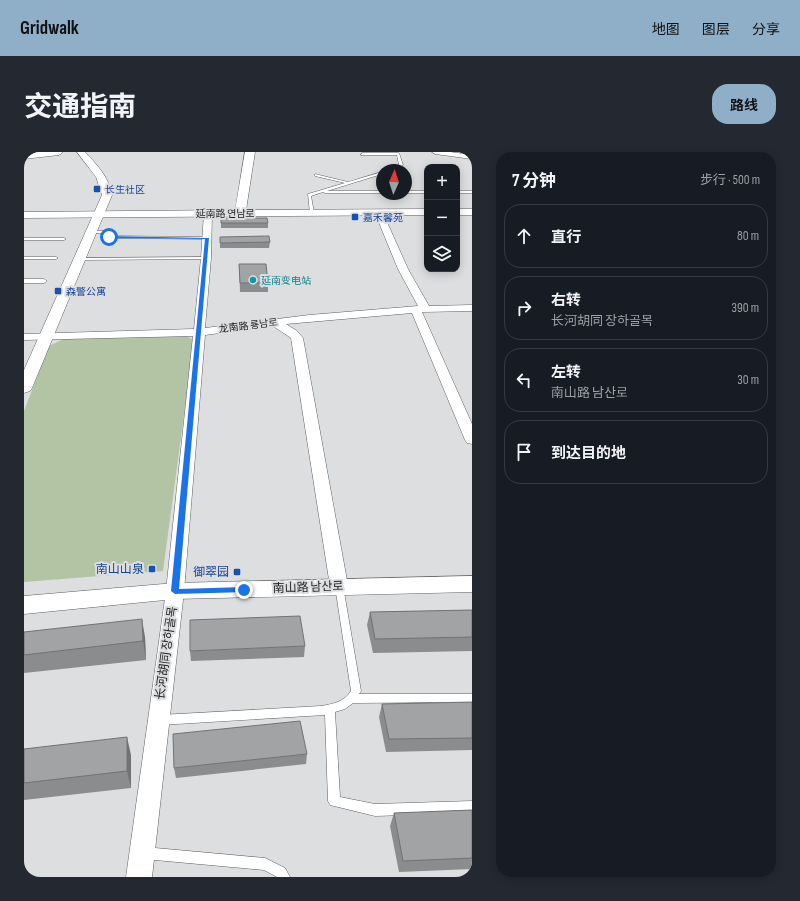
<!DOCTYPE html>
<html lang="zh">
<head>
<meta charset="utf-8">
<style>
	:root { --surface:#171b24; --page:#242831; --text:#f1f3f6; --muted:#9ea1a6; --line:#363941; --accent:#8faec8 }
	body { margin:0; font-family:"Sofia Sans Condensed","Noto Sans SC","Noto Sans KR",sans-serif; background:var(--page); color:var(--text) }
	.controls { position:absolute; right:12px; top:12px; display:grid; overflow:hidden; border-radius:8px; box-shadow:0 2px 10px #0003 }
	.controls button { width:36px; height:36px; display:grid; place-items:center; padding:0; border:0; border-bottom:1px solid var(--line); background:var(--surface); color:var(--text); font:20px sans-serif }
	.compass { position:absolute; left:352px; top:12px; width:36px; height:36px; border-radius:50%; background:var(--surface); box-shadow:0 2px 10px #0003; rotate:3deg }
	.stop { position:absolute; width:12px; height:12px; margin:-9px; border:3px solid #1a73e8; border-radius:50%; background:#fff }
	.stop.end { background:#1a73e8; border-color:#fff; box-shadow:0 1px 4px #0008 }
	.list { margin:0; padding:0; list-style:none }
	h2 { display:flex; justify-content:space-between; align-items:center; height:52px; margin:0; padding:0 16px; font-size:17px }
	h2 small { font-size:13px; font-weight:400; color:var(--muted) }
	.list li { display:grid; grid-template-columns:26px 1fr auto; gap:12px; align-items:center; box-sizing:border-box; height:64px; margin:0 8px 8px; padding:0 8px; border:1px solid var(--line); border-radius:16px }
	.list b { display:block; font-size:15px; white-space:nowrap }
	.list p { margin:0; font-size:13px; white-space:nowrap; color:var(--muted) }
	.list em { font-size:13px; font-style:normal; color:var(--muted) }
	.icon { flex:none; width:22px; height:22px; fill:none; stroke:currentColor; stroke-width:2; stroke-linecap:round; stroke-linejoin:round }
	.map { position:relative; flex:none; width:448px; height:725px; overflow:hidden; border-radius:16px }
	header { display:flex; align-items:center; gap:24px; box-sizing:border-box; height:56px; padding:0 20px; background:var(--accent); color:#111 }
	header strong { font-size:19px }
	nav { display:flex; gap:22px; margin-inline-start:auto; font-size:14px }
	.intro { display:flex; align-items:center; justify-content:space-between; box-sizing:border-box; height:96px; padding:0 24px }
	h1 { margin:0; font-size:28px }
	.button { padding:10px 18px; border-radius:16px; background:var(--accent); color:#111; font-size:14px; font-weight:700 }
	main { display:flex; gap:24px; padding:0 24px }
	aside { flex:1; background:var(--surface); border-radius:16px; box-shadow:0 2px 10px #0003 }
	.map>svg:first-child { display:block }
	.green { fill:#b2c4a4 }
	.lines { fill:none; stroke-linecap:round; stroke-linejoin:round }
	.service-casing { stroke:#5d5f61; stroke-width:1 }
	.minor-casing { stroke:#5d5f61; stroke-width:1 }
	.tertiary-casing { stroke:#5d5f61; stroke-width:1 }
	.secondary-casing { stroke:#5d5f61; stroke-width:1 }
	.service { fill:#fff; fill-rule:evenodd }
	.minor { fill:#fff; fill-rule:evenodd }
	.tertiary { fill:#fff; fill-rule:evenodd }
	.secondary { fill:#fff; fill-rule:evenodd }
	.wall { fill:#8a8c8e }
	.shaded-wall { fill:#717274 }
	.building { fill:#a1a3a5; stroke:#717274 }
	.route { fill:#1a73e8 }
	.transit-dot { fill:#1a4fb4; stroke:#dcdee0; stroke-width:1.5 }
	.culture-dot { fill:#0f9aa8; stroke:#dcdee0; stroke-width:1.5 }
	.labels { text-anchor:middle; stroke-width:4; stroke-linejoin:round; paint-order:stroke }
	.far-transit-label { font-size:10px; fill:#164399; stroke:#dcdee0; text-anchor:start }
	.far-street-label { font-size:10px; fill:#222324; stroke:#dcdee0 }
	.far-culture-label { font-size:10px; fill:#0d838f; stroke:#dcdee0; text-anchor:start }
	.transit-label { font-size:12px; fill:#164399; stroke:#dcdee0; text-anchor:end }
	.street-label { font-size:12px; fill:#222324; stroke:#dcdee0 }
</style>
</head>
<body>
<header>
<strong>Gridwalk</strong>
<nav><a>地图</a><a>图层</a><a>分享</a></nav>
</header>
<div class="intro"><h1>交通指南</h1><a class="button">路线</a></div>
<main>
<div class="map">
<svg width="448" height="725" viewBox="0 0 448 725">
	<rect width="100%" height="100%" fill="#dcdee0"/>
	<path class="green" d="M160 183 170 188 139 419 0 430V259L25 194 42 186 133 185Z"/>
	<g class="lines">
		<defs>
			<path id="service" d="M338 1H375L379 13 370 18H365L375 13 373 3H337Z
				M358 20V22L303 39H358V41H301L299 40 287 44 290 61 288 62 286 61 284 42 321 31 291 24V22L324 30Z
				M382 39H403V41H382Z
				M433 39H448V41H433Z
				M68 79H89L88 84 183 85 185 86 183 87 85 86 83 85 84 81H66V80Z
				M0 86H40L42 87 40 88H0Z
				M0 105H32L34 106 32 107H0Z
				M182 105 184 106V107L57 108 55 107 57 106Z
				M0 127H20L23 129 20 131H0Z
				M315 431 318 432 319 434 337 539 335 542H448V550L329 551 321 557 311 560 316 645 351 652 448 649V661L351 664 306 653 304 649 301 563 136 573 132 571 131 568 132 565 136 563 297 554C309 552 320 550 327 539L311 434 312 432Z
				M120 695 241 706 261 716 266 725H253L240 718 120 707 116 705 114 701 116 697Z"/>
			<path id="minor" d="M408 0H426L448 3V7L411 2Z
				M184 58 188 61 187 106 181 176 285 163 394 154 374 117 351 61 355 58 358 59 384 117 405 154 448 153V159L398 160 448 272V292L443 291 441 288 388 161 262 172 273 179 279 186 324 434 321 439 315 441 309 439 306 434 267 186 249 174 181 183 160 439 128 725H102L142 439 169 184 0 188V182L170 177 177 106 180 61Z"/>
			<path id="tertiary" d="M12 0H39L35 3 0 7V1Z
				M53 0H61C73 13 85 25 88 43L8 236 6 239 0 241V218L78 43 72 25Z
				M448 424V440L151 447 0 462V444L151 431Z"/>
			<path id="secondary" d="M221 0H231L222 58 403 57V63L0 66V60L211 58Z
				M433 57H448V63H433Z"/>
		</defs>
		<use href="#service" class="service-casing"/>
		<use href="#minor" class="minor-casing"/>
		<use href="#tertiary" class="tertiary-casing"/>
		<use href="#secondary" class="secondary-casing"/>
		<use href="#service" class="service"/>
		<use href="#minor" class="minor"/>
		<use href="#tertiary" class="tertiary"/>
		<use href="#secondary" class="secondary"/>
	</g>
	<path class="wall" d="M197 66 244 71V76H197Z
		M246 90 245 96H196V91Z
		M215 112 244 131V140H216Z
		M448 458V499L349 501 343 473 346 460Z
		M0 480 121 485 122 508 0 521Z
		M281 494 280 505 167 509 166 499Z
		M448 550V598L362 600 355 565 358 552Z
		M0 597 107 603V636L0 648Z
		M283 602 282 612 152 626 150 616Z
		M448 658V717L375 720 366 674 370 661Z"/>
	<path class="shaded-wall" d="M118 467 121 485 122 508 119 489Z
		M103 585 107 603V636L103 619Z"/>
	<path class="building" d="M197 66H243L244 71H197Z
		M245 84 246 90 196 91V85Z
		M215 112H242L244 131H216Z
		M448 458V485L351 487 346 460Z
		M276 464 281 494 166 499V468Z
		M118 467 119 489 0 503V480Z
		M448 550V586L365 587 358 552Z
		M276 569 283 602 150 616 149 582Z
		M103 585V619L0 631V597Z
		M448 658V706L379 709 370 661Z"/>
	<path class="route" d="M84 84 185 86 155 437 220 435 223 436V440L151 442 147 439 181 87 85 86Z"/>
	<g class="transit-dot">
		<rect x="69" y="33" width="8" height="8" rx="2"/>
		<rect x="327" y="61" width="8" height="8" rx="2"/>
		<rect x="30" y="135" width="8" height="8" rx="2"/>
		<rect x="124" y="413" width="8" height="8" rx="2"/>
		<rect x="209" y="416" width="8" height="8" rx="2"/>
	</g>
	<circle class="culture-dot" cx="229" cy="128" r="4"/>
	<g class="labels">
		<g class="far-transit-label">
			<text x="81" y="41">长生社区</text>
			<text x="339" y="69">嘉禾馨苑</text>
			<text x="42" y="143">森警公寓</text>
		</g>
		<g class="far-street-label">
			<text x="201" y="65">延南路 연남로</text>
			<text transform="translate(224 173) rotate(-7)" y="4">龙南路 룡남로</text>
		</g>
		<g class="far-culture-label">
			<text x="237" y="132">延南变电站</text>
		</g>
		<g class="transit-label">
			<text x="120" y="421">南山山泉</text>
			<text x="205" y="424">御翠园</text>
		</g>
		<g class="street-label">
			<text transform="translate(284 435) rotate(-2)" y="4">南山路 남산로</text>
			<text transform="translate(142 501) rotate(-82)" y="4">长河胡同 장하골목</text>
		</g>
	</g>
</svg>
<div class="controls">
<button>+</button>
<button>−</button>
<button><svg class="icon" aria-label="layers" viewBox="0 0 24 24"><path d="M12 4l9 5-9 5-9-5zM3 14l9 5 9-5"/></svg></button>
</div>
<svg class="compass" viewBox="-18 -18 36 36"><path d="M0-13l5 13h-10z" fill="#e53935"/><path d="M0 13l5-13h-10z" fill="#9ea1a6"/></svg>
<div class="stop" style="left:85px;top:85px"></div>
<div class="stop end" style="left:220px;top:438px"></div>
</div>
<aside>
<h2>7 分钟<small>步行 · 500 m</small></h2>
<ul class="list">
<li><svg class="icon" aria-label="ahead" viewBox="0 0 24 24"><path d="M12 20V5M6 11l6-6 6 6"/></svg><div><b>直行</b></div><em>80 m</em></li>
<li><svg class="icon" aria-label="right" viewBox="0 0 24 24"><path d="M7 20v-9h11M14 6l5 5-5 5"/></svg><div><b>右转</b><p>长河胡同 장하골목</p></div><em>390 m</em></li>
<li><svg class="icon" aria-label="left" viewBox="0 0 24 24"><path d="M17 20v-9H6M10 6l-5 5 5 5"/></svg><div><b>左转</b><p>南山路 남산로</p></div><em>30 m</em></li>
<li><svg class="icon" aria-label="arrive" viewBox="0 0 24 24"><path d="M6 21V4h12l-3 4 3 4H6"/></svg><div><b>到达目的地</b></div></li>
</ul>
</aside>
</main>
</body>
</html>
